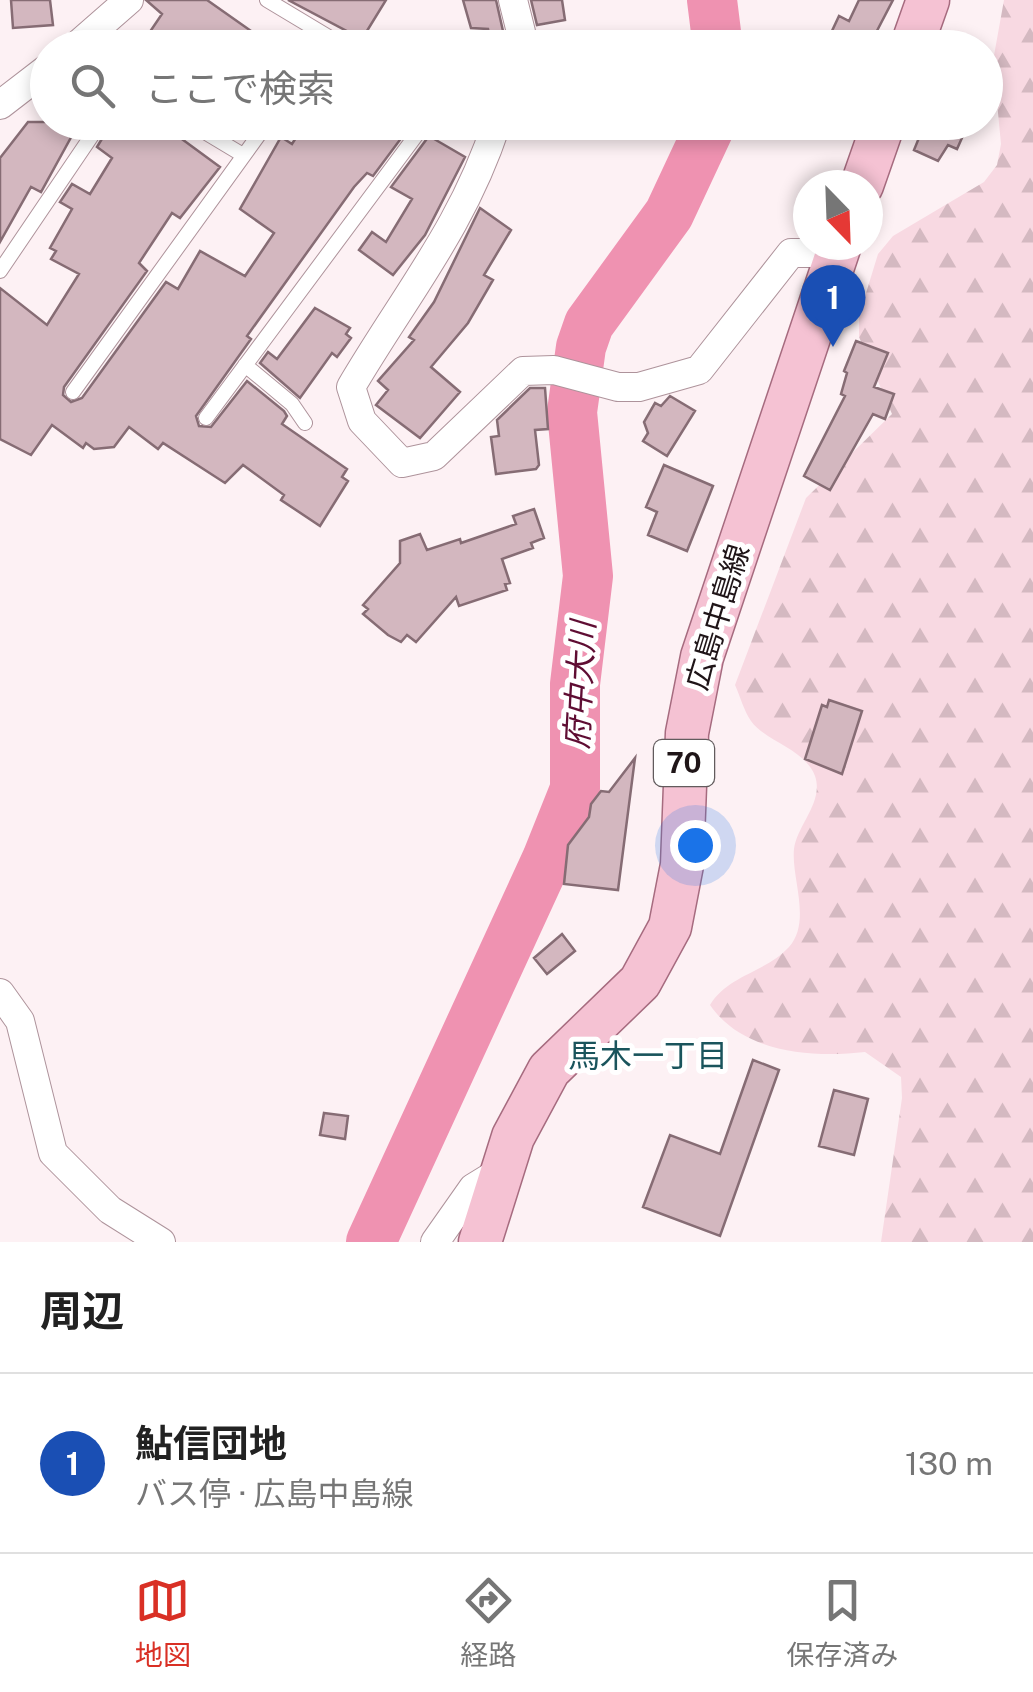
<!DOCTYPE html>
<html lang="ja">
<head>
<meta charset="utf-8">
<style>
	:root { --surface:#fff; --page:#f2f2f2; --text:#222; --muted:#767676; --line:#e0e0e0; --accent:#d93025 }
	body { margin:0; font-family:"Public Sans","Noto Sans JP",sans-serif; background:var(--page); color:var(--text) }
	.compass { position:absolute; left:793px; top:170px; width:90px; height:90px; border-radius:50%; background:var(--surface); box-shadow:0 5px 15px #0003; rotate:157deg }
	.you { position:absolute; left:695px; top:845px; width:35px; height:35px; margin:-25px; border:8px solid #fff; border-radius:50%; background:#1a73e8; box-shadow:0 0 0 15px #1a73e833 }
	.badge { display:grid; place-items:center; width:65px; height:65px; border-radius:50%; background:var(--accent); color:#fff; font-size:32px; font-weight:700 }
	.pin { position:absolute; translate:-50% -82px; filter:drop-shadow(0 2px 5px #0008) }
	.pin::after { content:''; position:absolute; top:52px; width:35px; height:30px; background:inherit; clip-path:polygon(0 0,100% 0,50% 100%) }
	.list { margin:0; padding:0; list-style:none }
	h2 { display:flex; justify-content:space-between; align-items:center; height:130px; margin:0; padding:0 40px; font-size:42px }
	h2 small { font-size:32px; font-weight:400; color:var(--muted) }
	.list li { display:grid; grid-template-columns:65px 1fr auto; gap:30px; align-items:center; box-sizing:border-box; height:180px; padding:0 40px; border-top:2px solid var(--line) }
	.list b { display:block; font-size:38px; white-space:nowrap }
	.list p { margin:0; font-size:32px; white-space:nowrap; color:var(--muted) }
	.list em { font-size:32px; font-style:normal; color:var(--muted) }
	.icon { flex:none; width:55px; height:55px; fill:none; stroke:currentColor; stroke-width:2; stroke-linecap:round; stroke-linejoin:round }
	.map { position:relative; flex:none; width:1033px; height:1242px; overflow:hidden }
	.search { position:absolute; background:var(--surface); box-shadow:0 5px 15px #0003; left:30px; right:30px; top:30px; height:110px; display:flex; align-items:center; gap:25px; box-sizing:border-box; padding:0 35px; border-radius:55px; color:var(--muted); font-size:38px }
	.sheet { height:310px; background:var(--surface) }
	nav { display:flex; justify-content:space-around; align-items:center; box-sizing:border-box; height:140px; border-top:2px solid var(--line); background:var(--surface); font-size:28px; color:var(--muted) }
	nav a { display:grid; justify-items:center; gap:5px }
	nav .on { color:var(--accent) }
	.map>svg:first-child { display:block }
	.forest { fill:url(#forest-firs) }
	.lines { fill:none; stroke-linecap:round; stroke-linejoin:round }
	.river { stroke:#ef92b1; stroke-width:50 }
	.building { fill:#d3b7bf; stroke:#866c74; stroke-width:2.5 }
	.lane-casing { stroke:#ae939b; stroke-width:16 }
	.street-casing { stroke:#ae939b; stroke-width:30 }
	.primary-casing { stroke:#a66b7f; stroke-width:45 }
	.lane { stroke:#fff; stroke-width:14 }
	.street { stroke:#fff; stroke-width:28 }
	.primary { stroke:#f5c2d3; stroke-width:42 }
	.labels { text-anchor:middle; stroke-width:10; stroke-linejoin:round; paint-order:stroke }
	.shield { fill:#fff; stroke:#625b5d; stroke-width:2.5 }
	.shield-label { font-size:28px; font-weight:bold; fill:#1f1518 }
	.street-label { font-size:30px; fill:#1f1518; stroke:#fff }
	.water-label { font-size:32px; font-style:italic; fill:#5f0d33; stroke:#fff }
	.neighbourhood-label { font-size:32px; fill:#1a545c; stroke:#fff }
</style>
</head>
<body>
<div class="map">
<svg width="1033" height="1242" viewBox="0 0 1033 1242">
	<defs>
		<pattern id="forest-firs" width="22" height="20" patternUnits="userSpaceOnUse" patternTransform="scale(2.5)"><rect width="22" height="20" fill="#f8d9e2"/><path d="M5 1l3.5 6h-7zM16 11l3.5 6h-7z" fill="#d4b9c1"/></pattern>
	</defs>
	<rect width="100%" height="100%" fill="#fdf1f4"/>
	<path class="forest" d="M1004 0H1033V1242H881L902 1098 901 1077 865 1052C812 1058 743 1053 710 1005 728 975 765 973 789 947 812 921 791 878 794 849 797 825 824 802 815 776 805 749 766 742 751 721 744 711 740 696 735 685L806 498 892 414 859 337V316L878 254 893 236 984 182 997 165 1001 144 993 61Z"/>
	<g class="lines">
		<path class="river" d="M712 0 718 48
			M371 1242 547 859 575 789V684L588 576 572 412 581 347 589 324 669 214 712 122"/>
	</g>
	<path class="building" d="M11 0H50L53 25 13 28Z
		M146 0H207L275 48H139L162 14Z
		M288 0H386L362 39Z
		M463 0H496L503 31 489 34 488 29 471 28Z
		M531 0H562L565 20 537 25Z
		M859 0H893L868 48H824L839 16 849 21Z
		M28 122H88L79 135 74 132 41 192 31 187 0 242V158Z
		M112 122H167L178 130 175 134 220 167 180 218 172 213 139 263 147 271 64 387 63 395 71 402 82 398 166 282 178 289 200 251 245 276 274 233 240 209 281 137 292 144 306 122 411 125 373 176 367 173 354 187 247 336 251 339 196 416 199 426 211 427 247 381 284 411 287 416 282 424 347 469 342 477 348 481 320 526 281 500 284 495 243 465 225 483 163 443 158 449 129 427 114 447 94 449 86 443 83 448 52 425 31 455 0 439V288L47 325 79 274 51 259 56 251 50 248 72 209 60 202 72 184 90 194 112 158 97 147Z
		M908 122H969L957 149 948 145 938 161 914 150 921 133 908 127Z
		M429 136 465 157 425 235 393 275 359 250 372 232 386 242 412 199 391 187Z
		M480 208 511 230 484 275 493 280 468 323 431 367 460 392 420 438 376 405 388 390 378 381 414 340 409 337 434 302Z
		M315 308 350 328 346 334 351 338 337 357 332 353 300 398 260 363 268 352 277 359Z
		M856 341 888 353 874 387 894 394 885 419 873 414 830 490 804 476 845 396 841 394 847 373 844 371Z
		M530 388H545L548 429 535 430 539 465 536 469 496 474 491 437 499 436 497 420Z
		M670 396 695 411 667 456 643 441 648 433 644 422 655 403 661 406Z
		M664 465 713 486 687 551 648 535 657 512 646 507Z
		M534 509 544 538 531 543 533 548 502 559 510 583 505 584 507 590 459 606 456 597 416 642 407 635 401 642 388 635 363 614 368 609 363 605 400 563V541L420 534 427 550 460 539 461 543 516 524 513 516Z
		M829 700 862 711 842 774 805 759 822 705 827 707Z
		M635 758 618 890 564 884 568 845 589 817 591 804 601 791 609 792Z
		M562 934 575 951 547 974 534 958Z
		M753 1060 779 1070 720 1236 643 1207 670 1135 720 1154Z
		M834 1090 868 1099 854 1155 819 1146Z
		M324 1113 348 1116 345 1139 320 1135Z"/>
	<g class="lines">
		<defs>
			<path id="lane" d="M267 0 332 39
				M325 48 332 39 345 48
				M188 122 243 155
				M468 122 492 137
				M0 271 101 122
				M245 365 292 404 305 423
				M73 392 268 122
				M206 418 426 122"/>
			<path id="street" d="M513 0 521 32 518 48
				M74 48 129 0
				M0 105 48 68
				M497 122C463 227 405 295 351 387L362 421 402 463 434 456 523 371 554 370 618 387H639L699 370 791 253H837
				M0 993 20 1021 53 1153 110 1210 161 1242
				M435 1242 473 1188 499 1172"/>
			<path id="primary" d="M911 48 928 0
				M862 185 884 122
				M480 1242 513 1137 549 1070 640 982 670 927 682 865 687 733 702 657 840 245"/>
		</defs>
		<use href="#lane" class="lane-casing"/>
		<use href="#street" class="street-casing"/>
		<use href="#primary" class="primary-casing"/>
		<use href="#lane" class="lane"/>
		<use href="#street" class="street"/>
		<use href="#primary" class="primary"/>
	</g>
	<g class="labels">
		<rect class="shield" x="654" y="740" width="60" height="46" rx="8"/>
		<g class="shield-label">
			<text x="684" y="773">70</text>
		</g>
		<g class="street-label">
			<text transform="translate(718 617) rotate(-73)" y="10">広島中島線</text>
		</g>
		<g class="water-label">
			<text transform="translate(580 685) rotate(-87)" y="11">府中大川</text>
		</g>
		<g class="neighbourhood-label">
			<text x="648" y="1067">馬木一丁目</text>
		</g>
	</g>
</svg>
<svg class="compass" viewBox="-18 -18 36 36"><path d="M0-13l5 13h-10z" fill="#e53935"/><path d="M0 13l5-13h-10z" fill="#767676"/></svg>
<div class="you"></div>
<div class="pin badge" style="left:833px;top:347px;background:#1a4fb4">1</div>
<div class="search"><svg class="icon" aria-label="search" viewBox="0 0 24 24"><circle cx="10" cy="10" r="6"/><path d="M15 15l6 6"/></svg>ここで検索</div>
</div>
<section class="sheet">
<h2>周辺<small></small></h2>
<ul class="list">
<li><span class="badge" style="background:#1a4fb4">1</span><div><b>鮎信団地</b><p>バス停 · 広島中島線</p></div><em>130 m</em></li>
</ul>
</section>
<nav>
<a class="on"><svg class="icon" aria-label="map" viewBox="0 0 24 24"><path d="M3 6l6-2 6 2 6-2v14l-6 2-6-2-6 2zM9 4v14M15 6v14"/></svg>地図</a>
<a><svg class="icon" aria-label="directions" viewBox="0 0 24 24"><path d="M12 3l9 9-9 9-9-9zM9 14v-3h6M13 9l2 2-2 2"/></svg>経路</a>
<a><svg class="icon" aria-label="saved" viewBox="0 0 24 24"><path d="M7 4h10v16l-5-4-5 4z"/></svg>保存済み</a>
</nav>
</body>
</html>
